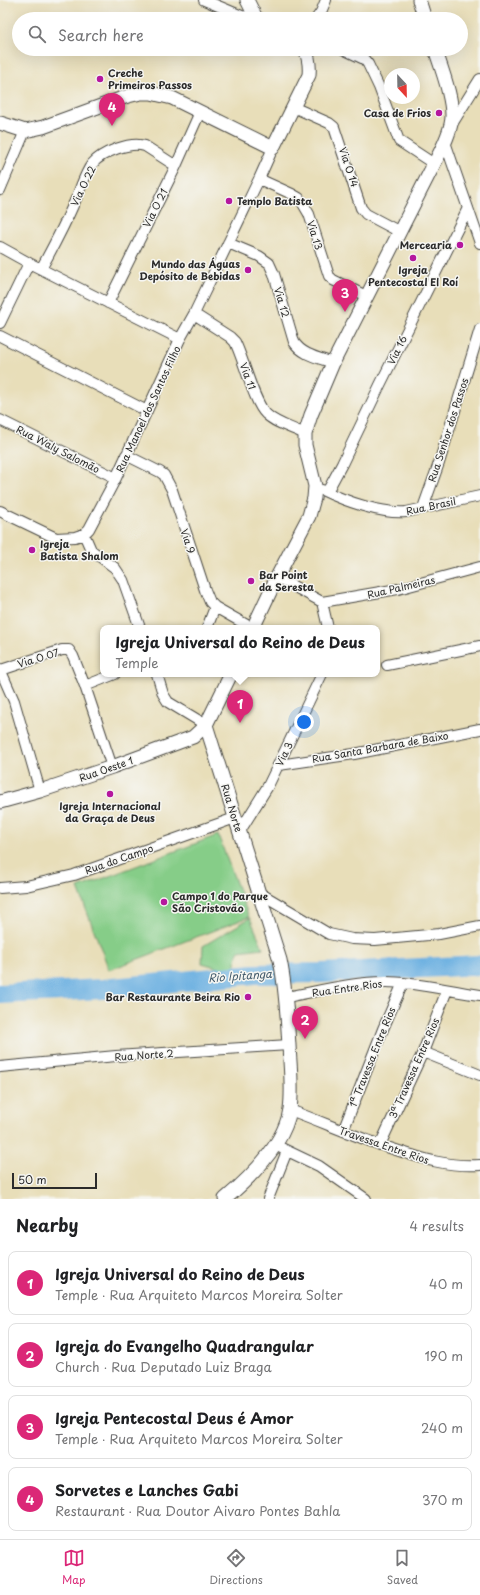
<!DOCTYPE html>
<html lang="en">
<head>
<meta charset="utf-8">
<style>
	:root { --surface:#fff; --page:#f2f2f2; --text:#202124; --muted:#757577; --line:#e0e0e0; --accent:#db2777 }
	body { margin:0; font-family:"Playpen Sans",sans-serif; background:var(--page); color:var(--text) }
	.compass { position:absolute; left:384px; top:68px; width:36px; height:36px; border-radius:50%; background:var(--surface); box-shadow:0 4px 16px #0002; rotate:158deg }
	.scale { position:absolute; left:12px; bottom:10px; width:85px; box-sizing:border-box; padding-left:4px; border:2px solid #2b2b2b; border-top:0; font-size:11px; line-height:14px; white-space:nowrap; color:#2b2b2b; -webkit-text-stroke:3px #f6f6f2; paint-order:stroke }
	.you { position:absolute; left:304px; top:722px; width:14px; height:14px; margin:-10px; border:3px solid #fff; border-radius:50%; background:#1a73e8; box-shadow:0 0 0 6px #1a73e833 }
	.badge { display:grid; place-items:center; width:26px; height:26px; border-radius:50%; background:var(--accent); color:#fff; font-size:13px; font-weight:700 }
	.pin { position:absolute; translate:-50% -33px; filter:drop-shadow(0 1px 2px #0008) }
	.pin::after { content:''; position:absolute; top:21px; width:14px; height:12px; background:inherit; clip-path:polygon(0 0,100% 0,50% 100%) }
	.popup { position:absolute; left:100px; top:625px; width:280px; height:52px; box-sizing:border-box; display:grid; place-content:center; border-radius:8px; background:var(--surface); filter:drop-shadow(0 1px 3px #0005); font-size:13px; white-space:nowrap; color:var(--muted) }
	.popup b { font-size:15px; color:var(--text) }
	.popup::after { content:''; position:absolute; left:50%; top:100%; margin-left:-8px; border:8px solid transparent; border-top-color:var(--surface) }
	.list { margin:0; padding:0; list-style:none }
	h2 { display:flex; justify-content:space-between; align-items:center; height:52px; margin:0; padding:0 16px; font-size:17px }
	h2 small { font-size:13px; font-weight:400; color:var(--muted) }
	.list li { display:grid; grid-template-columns:26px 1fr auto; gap:12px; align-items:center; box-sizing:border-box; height:64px; margin:0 8px 8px; padding:0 8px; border:1px solid var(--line); border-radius:8px }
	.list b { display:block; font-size:15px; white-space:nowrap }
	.list p { margin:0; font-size:13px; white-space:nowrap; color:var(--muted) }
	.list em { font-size:13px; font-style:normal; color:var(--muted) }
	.icon { flex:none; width:22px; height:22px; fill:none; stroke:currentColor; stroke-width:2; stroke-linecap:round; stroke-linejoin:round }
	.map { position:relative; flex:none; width:480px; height:1199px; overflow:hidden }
	.search { position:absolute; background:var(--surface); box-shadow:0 4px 16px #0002; left:12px; right:12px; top:12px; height:44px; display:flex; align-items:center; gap:10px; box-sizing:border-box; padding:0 14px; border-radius:22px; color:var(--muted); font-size:15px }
	.sheet { height:340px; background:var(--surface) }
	nav { display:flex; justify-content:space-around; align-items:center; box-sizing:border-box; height:56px; border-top:1px solid var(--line); background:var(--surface); font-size:11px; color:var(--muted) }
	nav a { display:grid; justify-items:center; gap:2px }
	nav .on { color:var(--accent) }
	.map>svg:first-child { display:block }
	.green { fill:#86cd88; stroke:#587c5a }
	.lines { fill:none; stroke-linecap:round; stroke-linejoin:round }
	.river { stroke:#6cb0e1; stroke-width:20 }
	.minor-casing { stroke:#474640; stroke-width:12 }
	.tertiary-casing { stroke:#474640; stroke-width:15 }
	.minor { stroke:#fff; stroke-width:10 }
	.tertiary { stroke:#fff; stroke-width:13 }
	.poi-dot { fill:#b5179e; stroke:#f6f6f2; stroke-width:1.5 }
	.labels { text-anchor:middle; stroke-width:3; stroke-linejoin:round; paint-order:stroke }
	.poi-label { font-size:10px; font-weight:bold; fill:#2b2b2b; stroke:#f6f6f2; text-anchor:start }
	.street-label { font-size:10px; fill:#2b2b2b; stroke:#f6f6f2 }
	.water-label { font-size:11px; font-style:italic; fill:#425a6b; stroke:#f6f6f2 }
</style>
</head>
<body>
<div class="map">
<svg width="480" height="1199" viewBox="0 0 480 1199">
	<rect width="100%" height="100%" fill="#f6f6f2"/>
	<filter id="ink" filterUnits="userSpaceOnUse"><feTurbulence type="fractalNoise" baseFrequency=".025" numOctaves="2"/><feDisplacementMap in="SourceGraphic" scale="8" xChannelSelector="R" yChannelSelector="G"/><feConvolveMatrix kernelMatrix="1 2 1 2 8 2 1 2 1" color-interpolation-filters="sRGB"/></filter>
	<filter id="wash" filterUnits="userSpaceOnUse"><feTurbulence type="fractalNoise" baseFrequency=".012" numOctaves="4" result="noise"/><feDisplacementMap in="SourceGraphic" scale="16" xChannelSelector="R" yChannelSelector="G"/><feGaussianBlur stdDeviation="0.9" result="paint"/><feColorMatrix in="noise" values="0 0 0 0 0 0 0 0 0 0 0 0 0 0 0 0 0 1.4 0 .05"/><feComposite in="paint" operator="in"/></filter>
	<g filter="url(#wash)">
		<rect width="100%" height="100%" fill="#e8deb9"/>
		<path class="green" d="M218 835 249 917 109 970 78 888Z
			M250 918 263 948 238 951 234 970 230 971 202 963 203 946Z"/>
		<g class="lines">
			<path class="river" d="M0 994 103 989 254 974 322 973 480 965"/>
		</g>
	</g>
	<g filter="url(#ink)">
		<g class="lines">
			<defs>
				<path id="minor" d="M204 0 242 16 256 18
					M316 19 321 12 326 0
					M343 49 364 59 368 64 379 87 399 141 434 164
					M293 107 329 123 334 127 361 208 366 214 400 232
					M452 124 480 79
					M445 142 480 243
					M259 179 292 194 299 198 302 202 309 214 329 276 333 280 366 296
					M0 190 25 131
					M228 243 259 256 269 263 274 274 294 342C302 355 319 358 333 363
					M0 247 29 263 180 339
					M41 269C53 247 65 224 75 201 80 190 85 173 92 164 102 152 131 141 145 146L176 166
					M108 303 176 166 200 112
					M194 314 230 337 235 342C244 360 254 403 266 414 276 424 293 428 305 434
					M0 323 29 263
					M0 336 147 411
					M0 420 116 478
					M126 455 160 472 164 475 172 490 205 590 210 602 215 607 252 628
					M322 490C345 501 381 514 406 512L480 496
					M327 492 342 464 380 385 468 208
					M423 508 439 463 480 329
					M0 511 56 538 75 537 84 534 89 529 116 478 180 339 194 314 259 179 273 148
					M84 534 91 550 115 568 123 580 140 628
					M277 577 322 602 328 628
					M322 602 398 589 480 567
					M207 628 215 607
					M387 665 480 646
					M0 669 14 701 40 791
					M1 670 62 650H69L73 656 85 686 112 767
					M157 674 163 694 168 702 206 725
					M85 686 115 674
					M279 765 354 754 480 729
					M240 831 268 786 322 674
					M0 888 26 886 74 875 235 818
					M258 892 329 934 352 939 375 940 439 934 480 926
					M286 997C319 991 353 982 386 982 417 982 449 991 480 995
					M423 1052 480 1075
					M0 1067 116 1056 289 1045
					M290 1110C325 1123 358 1138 393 1149 423 1159 448 1167 480 1165
					M343 1131 383 1029 403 983
					M275 1145 319 1166 366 1199
					M380 1145 423 1052 447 990
					M268 1199 287 1151"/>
				<path id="tertiary" d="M247 0 256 18 259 19
					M419 0 425 19
					M0 123 25 131 43 127 128 96 141 93H151L172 98 273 148 309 75C310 65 309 58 305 49
					M253 628 277 577 309 516 314 498 315 486 305 445V434L311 415 333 363 434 164C441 151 448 138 451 124 456 106 441 67 435 49
					M206 725 280 960C286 988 287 1016 289 1045 290 1067 293 1088 290 1109 285 1144 251 1177 225 1199
					M0 802 40 791 112 767 193 737 206 725 231 674"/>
			</defs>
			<use href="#minor" class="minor-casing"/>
			<use href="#tertiary" class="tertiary-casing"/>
			<use href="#minor" class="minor"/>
			<use href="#tertiary" class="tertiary"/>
		</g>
	</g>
	<g class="poi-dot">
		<circle cx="100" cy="79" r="4"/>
		<circle cx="439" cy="113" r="4"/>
		<circle cx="229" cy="201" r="4"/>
		<circle cx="460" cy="245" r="4"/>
		<circle cx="413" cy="258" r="4"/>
		<circle cx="248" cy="270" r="4"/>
		<circle cx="32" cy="550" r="4"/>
		<circle cx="251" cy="581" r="4"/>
		<circle cx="110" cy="794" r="4"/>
		<circle cx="164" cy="902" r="4"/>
		<circle cx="248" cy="997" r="4"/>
	</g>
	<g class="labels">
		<g class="poi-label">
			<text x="108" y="77">Creche<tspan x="108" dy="12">Primeiros Passos</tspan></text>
			<text x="431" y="117" text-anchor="end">Casa de Frios</text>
			<text x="237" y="205">Templo Batista</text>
			<text x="452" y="249" text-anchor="end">Mercearia</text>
			<text x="240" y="268" text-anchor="end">Mundo das Águas<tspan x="240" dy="12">Depósito de Bebidas</tspan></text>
			<text x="413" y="274" text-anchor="middle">Igreja<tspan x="413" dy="12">Pentecostal El Roí</tspan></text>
			<text x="40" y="548">Igreja<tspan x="40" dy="12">Batista Shalom</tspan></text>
			<text x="259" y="579">Bar Point<tspan x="259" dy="12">da Seresta</tspan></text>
			<text x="110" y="810" text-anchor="middle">Igreja Internacional<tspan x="110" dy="12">da Graça de Deus</tspan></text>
			<text x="172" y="900">Campo 1 do Parque<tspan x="172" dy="12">São Cristovão</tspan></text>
			<text x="240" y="1001" text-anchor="end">Bar Restaurante Beira Rio</text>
		</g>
		<g class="street-label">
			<text transform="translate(349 167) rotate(72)" y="4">Via O 14</text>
			<text transform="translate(83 186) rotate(-64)" y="4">Via O 22</text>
			<text transform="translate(155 208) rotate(-63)" y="4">Via O 21</text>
			<text transform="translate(315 235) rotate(73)" y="4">Via 13</text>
			<text transform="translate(282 302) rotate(74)" y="4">Via 12</text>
			<text transform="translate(397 350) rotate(-64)" y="4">Via 16</text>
			<text transform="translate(248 376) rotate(70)" y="4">Via 11</text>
			<text transform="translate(148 409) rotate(-65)" y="4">Rua Manoel dos Santos Filho</text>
			<text transform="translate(448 430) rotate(-72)" y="4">Rua Senhor dos Passos</text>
			<text transform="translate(58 449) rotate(27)" y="4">Rua Waly Salomão</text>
			<text transform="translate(431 506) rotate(-12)" y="4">Rua Brasil</text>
			<text transform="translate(188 541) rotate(72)" y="4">Via 9</text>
			<text transform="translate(401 587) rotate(-13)" y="4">Rua Palmeiras</text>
			<text transform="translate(38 658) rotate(-17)" y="4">Via O 07</text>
			<text transform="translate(380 747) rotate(-10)" y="4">Rua Santa Barbara de Baixo</text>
			<text transform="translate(284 754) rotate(-64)" y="4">Via 3</text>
			<text transform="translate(106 769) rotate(-19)" y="4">Rua Oeste 1</text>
			<text transform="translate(232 808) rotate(73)" y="4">Rua Norte</text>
			<text transform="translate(119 859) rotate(-19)" y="4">Rua do Campo</text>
			<text transform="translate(347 988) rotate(-8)" y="4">Rua Entre Rios</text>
			<text transform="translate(144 1055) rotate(-4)" y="4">Rua Norte 2</text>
			<text transform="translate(372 1057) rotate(-68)" y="4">1ª Travessa Entre Rios</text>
			<text transform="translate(414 1068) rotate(-66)" y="4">3ª Travessa Entre Rios</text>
			<text transform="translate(384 1145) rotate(19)" y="4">Travessa Entre Rios</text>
		</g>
		<g class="water-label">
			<text transform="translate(240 976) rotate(-4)" y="4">Rio Ipitanga</text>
		</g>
	</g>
</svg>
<svg class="compass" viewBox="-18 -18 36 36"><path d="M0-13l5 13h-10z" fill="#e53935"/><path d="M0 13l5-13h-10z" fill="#757577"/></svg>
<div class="scale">50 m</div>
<div class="you"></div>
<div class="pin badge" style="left:240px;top:723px">1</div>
<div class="popup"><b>Igreja Universal do Reino de Deus</b>Temple</div>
<div class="pin badge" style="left:305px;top:1039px">2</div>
<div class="pin badge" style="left:345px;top:312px">3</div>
<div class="pin badge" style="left:112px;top:126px">4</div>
<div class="search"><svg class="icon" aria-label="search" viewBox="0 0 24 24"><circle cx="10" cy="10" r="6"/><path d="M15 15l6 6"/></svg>Search here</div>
</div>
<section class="sheet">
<h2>Nearby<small>4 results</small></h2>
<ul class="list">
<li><span class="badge">1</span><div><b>Igreja Universal do Reino de Deus</b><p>Temple · Rua Arquiteto Marcos Moreira Solter</p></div><em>40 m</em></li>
<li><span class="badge">2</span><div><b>Igreja do Evangelho Quadrangular</b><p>Church · Rua Deputado Luiz Braga</p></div><em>190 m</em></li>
<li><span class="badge">3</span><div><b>Igreja Pentecostal Deus é Amor</b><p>Temple · Rua Arquiteto Marcos Moreira Solter</p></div><em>240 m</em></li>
<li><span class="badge">4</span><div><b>Sorvetes e Lanches Gabi</b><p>Restaurant · Rua Doutor Aivaro Pontes Bahla</p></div><em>370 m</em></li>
</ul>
</section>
<nav>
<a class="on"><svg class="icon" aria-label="map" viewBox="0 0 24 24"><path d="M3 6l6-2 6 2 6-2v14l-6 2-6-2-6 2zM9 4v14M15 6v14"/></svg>Map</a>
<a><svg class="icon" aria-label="directions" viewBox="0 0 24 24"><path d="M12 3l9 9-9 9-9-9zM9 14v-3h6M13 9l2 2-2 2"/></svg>Directions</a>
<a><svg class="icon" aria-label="saved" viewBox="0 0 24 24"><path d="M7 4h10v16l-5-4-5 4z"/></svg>Saved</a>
</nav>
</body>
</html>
